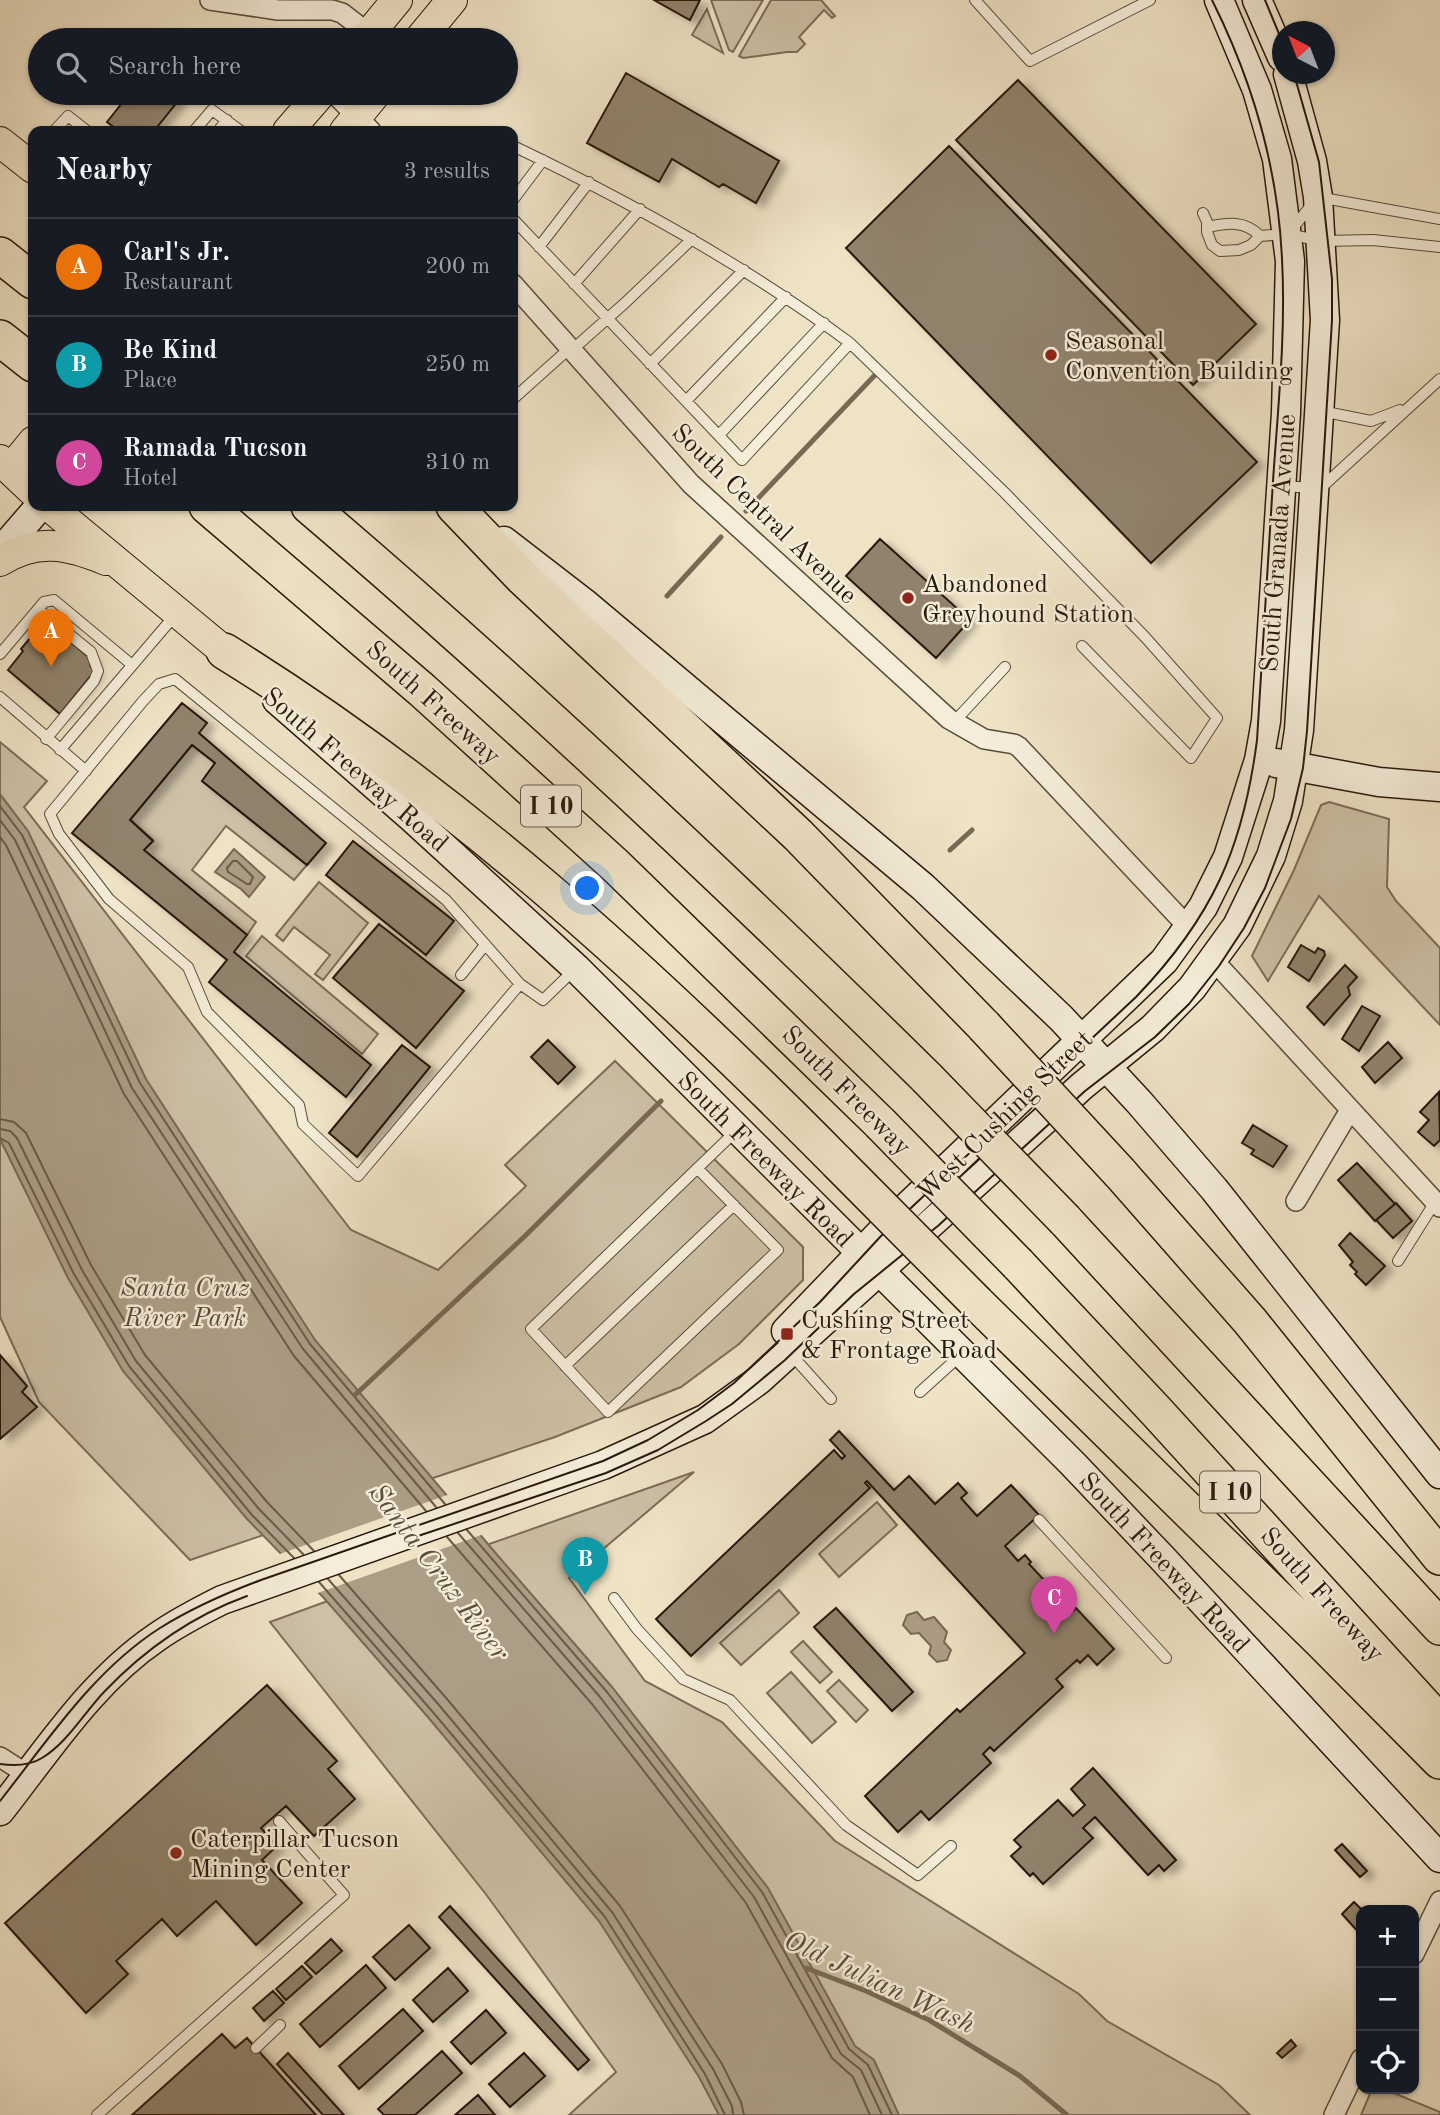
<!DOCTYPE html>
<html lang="en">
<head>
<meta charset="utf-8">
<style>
	:root { --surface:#171b24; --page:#242831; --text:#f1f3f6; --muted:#9ea1a6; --line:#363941; --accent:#c59692 }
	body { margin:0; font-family:"Old Standard TT",serif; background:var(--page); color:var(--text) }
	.controls { position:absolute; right:21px; bottom:21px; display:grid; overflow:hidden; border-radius:14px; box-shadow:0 2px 5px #0004 }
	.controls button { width:63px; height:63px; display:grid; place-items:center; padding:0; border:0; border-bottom:2px solid var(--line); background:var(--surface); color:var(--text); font:35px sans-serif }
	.compass { position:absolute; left:1272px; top:21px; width:63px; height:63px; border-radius:50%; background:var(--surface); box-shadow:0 2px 5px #0004; rotate:318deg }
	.you { position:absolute; left:588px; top:889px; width:24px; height:24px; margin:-18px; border:5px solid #fff; border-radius:50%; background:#1a73e8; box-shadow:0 0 0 10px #1a73e833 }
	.badge { display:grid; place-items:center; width:46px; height:46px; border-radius:50%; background:var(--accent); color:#fff; font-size:23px; font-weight:700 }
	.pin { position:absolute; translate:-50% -58px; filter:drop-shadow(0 2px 4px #0008) }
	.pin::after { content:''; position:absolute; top:37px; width:24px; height:21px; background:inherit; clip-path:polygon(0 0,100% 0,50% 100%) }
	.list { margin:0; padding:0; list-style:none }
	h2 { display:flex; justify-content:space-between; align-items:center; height:91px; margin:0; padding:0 28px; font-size:30px }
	h2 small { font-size:23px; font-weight:400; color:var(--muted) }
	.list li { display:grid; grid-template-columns:46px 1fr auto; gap:21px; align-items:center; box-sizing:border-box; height:98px; padding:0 28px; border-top:2px solid var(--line) }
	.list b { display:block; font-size:26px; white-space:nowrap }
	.list p { margin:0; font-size:23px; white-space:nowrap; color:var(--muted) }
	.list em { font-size:23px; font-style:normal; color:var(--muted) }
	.icon { flex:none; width:38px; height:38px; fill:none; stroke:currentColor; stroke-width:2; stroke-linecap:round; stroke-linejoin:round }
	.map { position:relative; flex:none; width:1440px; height:2115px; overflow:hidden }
	.search { position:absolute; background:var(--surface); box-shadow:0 2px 5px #0004; left:28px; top:28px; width:490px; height:77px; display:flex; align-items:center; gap:18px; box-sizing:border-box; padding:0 24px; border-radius:38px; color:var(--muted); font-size:26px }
	.panel { position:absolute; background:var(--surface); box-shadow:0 2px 5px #0004; left:28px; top:126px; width:490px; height:385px; border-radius:14px }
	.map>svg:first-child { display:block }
	.green { fill:#cdc0a6; stroke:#7b6c58; stroke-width:2 }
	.water { fill:#ac9e86; stroke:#786854; stroke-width:2 }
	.pier { fill:#efe3c6 }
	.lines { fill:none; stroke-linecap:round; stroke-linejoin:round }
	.shore { stroke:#6a5b48; stroke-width:2 }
	.stream { stroke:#786854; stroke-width:5 }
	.building { fill:#90826c; stroke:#29180a; stroke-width:2; filter:url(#shadow) }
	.lane-casing { stroke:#5a4b39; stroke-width:12 }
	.street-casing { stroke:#5a4b39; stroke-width:22 }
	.secondary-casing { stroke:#29180a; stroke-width:31 }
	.primary-casing { stroke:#29180a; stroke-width:32 }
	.highway-casing { stroke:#29180a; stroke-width:38 }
	.lane { stroke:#f5edda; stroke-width:10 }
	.street { stroke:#f5edda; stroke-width:19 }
	.secondary { stroke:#f5edda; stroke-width:28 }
	.primary { stroke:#efe3c6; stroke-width:30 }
	.highway { stroke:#efe3c6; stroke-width:35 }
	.tram { stroke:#29180a; stroke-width:2 }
	.highway-bridge-casing { stroke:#29180a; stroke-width:38; stroke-linecap:butt }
	.highway-bridge { stroke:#efe3c6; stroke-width:35 }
	.poi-dot { fill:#8f2418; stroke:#f5edda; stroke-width:2.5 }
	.labels { text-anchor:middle; stroke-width:5; stroke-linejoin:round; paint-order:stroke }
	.shield { fill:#f5edda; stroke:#665848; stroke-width:2 }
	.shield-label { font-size:24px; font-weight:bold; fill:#29180a }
	.poi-label { font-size:26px; fill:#29180a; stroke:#f5edda; text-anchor:start }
	.street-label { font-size:26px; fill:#29180a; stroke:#f5edda }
	.park-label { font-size:26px; font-style:italic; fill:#5a4a39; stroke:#f5edda }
	.water-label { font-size:28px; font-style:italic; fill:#5d4e3c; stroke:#f5edda }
</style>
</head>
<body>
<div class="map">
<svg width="1440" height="2115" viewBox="0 0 1440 2115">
	<defs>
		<filter id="shadow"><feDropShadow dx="8" dy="4.5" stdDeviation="3.5" flood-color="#0004"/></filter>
	</defs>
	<rect width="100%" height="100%" fill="#efe3c6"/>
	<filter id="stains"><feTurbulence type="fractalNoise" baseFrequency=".00286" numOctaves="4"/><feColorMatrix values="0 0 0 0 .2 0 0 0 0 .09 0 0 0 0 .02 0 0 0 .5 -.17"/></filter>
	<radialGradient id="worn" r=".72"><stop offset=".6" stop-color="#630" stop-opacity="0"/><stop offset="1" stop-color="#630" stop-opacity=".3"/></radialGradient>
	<path class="green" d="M711 0H763L733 52 729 50Z
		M771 0H821L835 16 832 18 824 10 799 37 805 44 797 52H787L743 58 739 56Z
		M707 9 723 53 692 35Z
		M0 742 47 781 24 807 351 1230 438 1270 526 1186 505 1165 615 1061 803 1247V1280L739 1344 681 1387 555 1437 323 1515 478 1548 694 1472 569 1578 645 1681 722 1722 835 1841 1079 1994 1107 2021 1219 2085 1250 2115H569L616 2072 485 1893 270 1622 336 1598 278 1530 190 1560 39 1402 0 1317Z
		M192 745 215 763 202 781 307 865 294 880 226 826 192 870 256 922 247 935 144 850 153 840 130 819Z
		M1329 802 1389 819 1387 887 1396 901 1440 948V1025L1319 896 1268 981 1252 956 1294 870 1321 805Z
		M319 882 368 923 323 980 315 974 330 955 294 927 283 941 276 935Z
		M262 936 378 1034 362 1054 246 956Z
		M877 1502 897 1525 839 1577 819 1554Z
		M779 1590 799 1613 741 1665 720 1643Z
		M803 1641 832 1672 820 1683 791 1652Z
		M791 1672 836 1722 812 1743 767 1693Z
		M839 1680 868 1710 856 1722 827 1691Z
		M1372 2089H1384L1440 2112V2115H1361Z"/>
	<path class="water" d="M0 794 28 831 146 1079 315 1340 499 1557 612 1687 768 1888 855 2046 874 2060 899 2115H719L699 2077 599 1921 427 1716 323 1597 247 1519 123 1371 68 1278 0 1139Z
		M234 849 265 877 249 897 241 889 215 872Z
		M917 1612 924 1620 934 1617 947 1632 944 1642 951 1650 947 1660 937 1662 929 1654 931 1646 919 1633 911 1634 903 1625 907 1615Z"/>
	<path class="pier" d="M450 1494 484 1534 315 1594 277 1555Z"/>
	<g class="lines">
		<path class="shore" d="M0 806 22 835 140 1083 310 1344 445 1504
			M0 820 15 840 132 1088 303 1349 436 1507
			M0 837 6 845 124 1094 294 1356 426 1511
			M233 861H237L253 877 250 884H247L228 872 227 868Z
			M0 1119 14 1122 26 1133 91 1265 145 1355 267 1502 314 1551
			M0 1129 10 1131 17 1138 82 1270 136 1361 259 1509 303 1554
			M0 1138 9 1143 74 1274 129 1366 252 1515 294 1558
			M467 1530 607 1692 762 1892 849 2049 868 2065 892 2115
			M458 1533 600 1697 754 1897 841 2054 861 2070 882 2115
			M447 1537 592 1704 746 1903 832 2058 853 2077 870 2115
			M339 1575 447 1699 620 1906 722 2064 741 2102 744 2115
			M328 1579 439 1705 612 1912 713 2069 732 2106 733 2115
			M319 1582 432 1711 605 1917 705 2074 725 2115"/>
		<path class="stream" d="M746 511 875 375
			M667 596 721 537
			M950 850 972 830
			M355 1395 525 1236 661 1101
			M806 1968 866 1991 929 2020 1020 2076 1067 2115"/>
	</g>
	<path class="building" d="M654 0H700L690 20Z
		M626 73 779 161 756 203 723 184 719 187 672 159 659 182 587 143Z
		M1018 80 1256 324 1193 385 956 140Z
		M130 93H167L178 101 154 131H119L107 122Z
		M949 146 1257 462 1151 563 846 248Z
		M880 539 970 620 936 658 846 576Z
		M45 620 93 661 90 665 94 672 60 714 8 670 23 651 21 649Z
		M182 703 207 723 199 733 326 843 307 865 202 781 215 763 192 745 130 820 153 841 144 850 247 935 234 952 371 1065 346 1097 209 982 227 960 72 833Z
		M353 841 454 921 426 955 326 875Z
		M379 924 464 991 416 1048 333 978Z
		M1301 945 1315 953 1318 948 1324 951 1325 955 1309 981 1288 967Z
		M1345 965 1357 977 1348 987 1350 995 1324 1025 1307 1007Z
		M1362 1006 1380 1016 1359 1051 1342 1039Z
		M548 1040 575 1067 558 1084 531 1057Z
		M1388 1042 1402 1058 1375 1083 1362 1067Z
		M402 1045 430 1067 357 1157 329 1133Z
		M1439 1092 1440 1140 1434 1146 1418 1132 1429 1120 1420 1112Z
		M1253 1125 1287 1146 1273 1167 1251 1154 1254 1150 1242 1143Z
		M1357 1163 1395 1204 1375 1221 1338 1180Z
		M1396 1203 1412 1221 1393 1238 1376 1220Z
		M1350 1233 1385 1266 1366 1285 1355 1274 1357 1272 1350 1265 1353 1262 1339 1245Z
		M0 1355 27 1386 22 1392 37 1407 0 1439Z
		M839 1431 894 1490 909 1476 935 1504 958 1483 967 1493 961 1498 977 1516 1011 1485 1039 1515 1005 1546 1018 1561 1025 1555 1031 1562 1029 1564 1073 1611 1076 1608 1114 1649 1097 1665 1088 1655 1080 1663 1077 1660 1056 1679 1063 1687 994 1751 990 1747 983 1754 991 1763 929 1820 921 1811 898 1832 865 1796 957 1709 960 1712 1025 1653 867 1481 865 1483 870 1488 691 1656 656 1619 834 1450 842 1459 845 1456 830 1440Z
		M836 1608 913 1692 892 1711 814 1627Z
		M267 1685 337 1761 328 1769 355 1799 314 1836 286 1806 261 1828 277 1846 262 1860 302 1903 256 1945 216 1901 177 1936 162 1919 116 1961 128 1974 86 2013 5 1923Z
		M1093 1768 1176 1860 1164 1871 1159 1865 1148 1875 1095 1817 1083 1828 1093 1838 1043 1884 1033 1873 1030 1876 1011 1856 1021 1847 1014 1840 1058 1800 1073 1816 1085 1805 1071 1789Z
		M1342 1844 1367 1871 1360 1877 1335 1850Z
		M1354 1902 1362 1910 1361 1935 1342 1914Z
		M450 1906 589 2060 578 2070 439 1917Z
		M409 1925 430 1948 395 1980 373 1957Z
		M331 1939 342 1951 316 1974 305 1963Z
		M366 1965 386 1988 320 2047 300 2024Z
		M302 1966 312 1977 286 2000 276 1989Z
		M448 1968 468 1991 433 2022 413 2000Z
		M273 1991 284 2003 264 2021 253 2008Z
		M403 2009 423 2031 359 2089 339 2066Z
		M486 2010 506 2033 471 2064 451 2042Z
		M222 2034 235 2048 247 2038 316 2115H132Z
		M1291 2040 1296 2046 1282 2058 1277 2053Z
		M442 2051 462 2073 415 2115H384L378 2109Z
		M288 2053 344 2115H323L277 2064Z
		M524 2053 545 2076 510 2107 489 2084Z
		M478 2095 495 2115H455Z"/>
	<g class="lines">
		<defs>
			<path id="lane" d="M975 0 1030 61 1150 0
				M54 131 68 116 87 131
				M194 131 212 110 241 131
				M218 131 227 120
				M513 146C631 202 745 265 850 343L742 460 513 219
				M513 200 543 160
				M1203 213 1207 222V232L1212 245 1220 251 1239 250 1251 245 1260 236 1287 234 1322 241 1373 240 1440 247
				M1208 227C1227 223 1245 220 1260 236
				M1292 229 1318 197 1440 219
				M539 247 589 182
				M574 284 640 209
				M850 343 1004 492 1145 637 1217 718 1191 758 1082 646
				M572 350 626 302 692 239
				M650 364 744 270
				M513 399 570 348
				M686 401 786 297
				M1321 411 1371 421 1400 410
				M719 435 824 323
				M1282 486 1314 488 1323 486 1440 379
				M38 609 91 652 98 671 94 681 46 739
				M0 654 44 602 54 600 131 664
				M0 697 86 771
				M954 722 1005 667
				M60 750 176 614
				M461 975 485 945
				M520 984 358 1176 303 1124 299 1105 207 1012 188 967 109 899 59 834 50 814 143 701 159 684 175 679 446 900 520 984 543 1000 575 969
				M698 1169 778 1250 608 1412 531 1329 737 1130
				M1398 1261 1435 1202
				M790 1353 831 1399
				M565 1366 734 1205
				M920 1392 962 1354
				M1039 1520 1166 1658
				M614 1598 637 1629 683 1679 730 1700 846 1825 918 1875 951 1846
				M256 2048 280 2025
				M97 2115 344 1895 279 1821"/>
			<path id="street" d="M210 0 278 10H332L342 13 377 40
				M334 93 371 131
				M513 284 691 484 949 719 984 739 1014 744 1019 747 1189 928
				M1214 961 1440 1207
				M1296 1201 1350 1110
				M0 1757 28 1775
				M1414 1954 1440 1901
				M1334 2115 1361 2059"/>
			<path id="secondary" d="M1257 0 1282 57
				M504 541 583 602 923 887 1061 1018 1139 1102 1214 1189 1440 1474
				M0 552 40 506
				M277 700 411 817 576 968 1073 1464 1165 1561 1440 1858
				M1276 763 1379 782 1440 787
				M786 1331 888 1225 1164 961 1203 907 1228 857 1259 760 1266 721 1286 413 1290 261 1277 159 1257 90 1219 0
				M0 1811C48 1750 92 1681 157 1637 177 1623 200 1611 222 1600L603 1465 705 1419 759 1380 1082 1086 1153 1028 1192 988 1237 926 1271 856 1288 801 1299 730 1325 320 1318 197 1312 161 1288 74"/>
			<path id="primary" d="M364 40 397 0
				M419 40 452 0
				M288 131 321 93
				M345 131 376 93
				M0 142 33 168
				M0 460 33 491
				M11 469 33 442
				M49 506 224 651
				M0 561C37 538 67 544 106 560"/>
			<path id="highway" d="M0 255 33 281
				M0 338 33 364
				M207 506 422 690 616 866 880 1123
				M309 506C523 688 727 881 927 1078
				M454 506 522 577 798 835 984 1026
				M224 651C452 792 649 972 837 1162
				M1120 1173 1250 1321 1440 1557
				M1065 1220 1440 1627
				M1018 1264 1156 1411 1440 1723
				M977 1303 1321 1641 1440 1761"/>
		</defs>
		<use href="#lane" class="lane-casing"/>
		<use href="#street" class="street-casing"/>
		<use href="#secondary" class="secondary-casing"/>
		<use href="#primary" class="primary-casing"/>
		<use href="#highway" class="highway-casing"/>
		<use href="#lane" class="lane"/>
		<use href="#street" class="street"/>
		<use href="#secondary" class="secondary"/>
		<use href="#primary" class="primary"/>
		<use href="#highway" class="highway"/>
		<path class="tram" d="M1265 0 1282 41
			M415 1537 606 1473 658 1450 706 1421 732 1404 785 1360 854 1294 939 1225 1085 1091 1155 1037 1189 1004 1219 966 1244 928 1265 888 1291 819 1303 768 1307 731 1332 320V279L1319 162 1294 74
			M0 1764C14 1766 29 1766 42 1758 67 1743 84 1713 104 1692 144 1650 192 1616 247 1596
			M0 1801C48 1740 94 1670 160 1628 192 1608 226 1593 261 1580L603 1461 648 1440 698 1410 734 1383 820 1302 881 1236 1136 997C1212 918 1243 849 1257 740 1263 654 1267 567 1273 481 1278 407 1286 333 1282 259 1278 169 1252 80 1212 0"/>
		<defs>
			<path id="highway-bridge" d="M984 1026 1120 1173
				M927 1078 1065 1220
				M880 1123 1018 1264
				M837 1162 977 1303"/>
		</defs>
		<use href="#highway-bridge" class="highway-bridge-casing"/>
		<use href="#highway-bridge" class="highway-bridge"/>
	</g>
	<g class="poi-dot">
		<circle cx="1051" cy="355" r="7"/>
		<circle cx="908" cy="598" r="7"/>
		<rect x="780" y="1327" width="14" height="14" rx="3.5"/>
		<circle cx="176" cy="1853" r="7"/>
	</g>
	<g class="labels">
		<g class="shield">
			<rect x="521" y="785.5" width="60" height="41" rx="5"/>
			<rect x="1200" y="1471.5" width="60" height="41" rx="5"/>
		</g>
		<g class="shield-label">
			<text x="551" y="814">I 10</text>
			<text x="1230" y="1500">I 10</text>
		</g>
		<g class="poi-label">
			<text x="1065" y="349">Seasonal<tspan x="1065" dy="30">Convention Building</tspan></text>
			<text x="922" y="592">Abandoned<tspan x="922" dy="30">Greyhound Station</tspan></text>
			<text x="801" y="1328">Cushing Street<tspan x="801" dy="30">&amp; Frontage Road</tspan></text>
			<text x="190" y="1847">Caterpillar Tucson<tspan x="190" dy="30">Mining Center</tspan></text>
		</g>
		<g class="street-label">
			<text transform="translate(765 513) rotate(44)" y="9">South Central Avenue</text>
			<text transform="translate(1277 543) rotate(-86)" y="9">South Granada Avenue</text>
			<text transform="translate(434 702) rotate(42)" y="9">South Freeway</text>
			<text transform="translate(356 769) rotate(41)" y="9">South Freeway Road</text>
			<text transform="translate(847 1090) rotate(45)" y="9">South Freeway</text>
			<text transform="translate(1004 1115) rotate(-44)" y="9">West Cushing Street</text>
			<text transform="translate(766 1159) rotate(45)" y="9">South Freeway Road</text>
			<text transform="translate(1165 1562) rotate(47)" y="9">South Freeway Road</text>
			<text transform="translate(1323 1594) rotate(48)" y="9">South Freeway</text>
		</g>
		<g class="park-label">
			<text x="185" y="1296">Santa Cruz<tspan x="185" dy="30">River Park</tspan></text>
		</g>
		<g class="water-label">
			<text transform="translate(440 1571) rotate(53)" y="10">Santa Cruz River</text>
			<text transform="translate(880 1981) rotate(25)" y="10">Old Julian Wash</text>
		</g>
	</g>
	<rect width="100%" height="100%" filter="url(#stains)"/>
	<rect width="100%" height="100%" fill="url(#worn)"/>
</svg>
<div class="controls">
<button>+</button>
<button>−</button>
<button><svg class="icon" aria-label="locate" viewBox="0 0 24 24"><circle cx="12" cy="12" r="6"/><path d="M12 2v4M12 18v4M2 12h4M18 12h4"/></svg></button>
</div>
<svg class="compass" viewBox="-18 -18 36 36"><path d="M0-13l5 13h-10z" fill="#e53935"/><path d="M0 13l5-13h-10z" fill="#9ea1a6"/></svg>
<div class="you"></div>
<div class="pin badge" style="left:51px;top:667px;background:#e8710a">A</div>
<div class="pin badge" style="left:585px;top:1595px;background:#0f9aa8">B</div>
<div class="pin badge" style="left:1054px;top:1634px;background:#d1479c">C</div>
<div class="search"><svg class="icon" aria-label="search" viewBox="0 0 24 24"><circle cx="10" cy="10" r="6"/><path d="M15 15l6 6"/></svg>Search here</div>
<section class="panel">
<h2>Nearby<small>3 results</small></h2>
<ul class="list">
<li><span class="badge" style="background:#e8710a">A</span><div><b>Carl's Jr.</b><p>Restaurant</p></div><em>200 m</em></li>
<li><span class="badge" style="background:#0f9aa8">B</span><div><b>Be Kind</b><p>Place</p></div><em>250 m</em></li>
<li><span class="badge" style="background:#d1479c">C</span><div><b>Ramada Tucson</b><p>Hotel</p></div><em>310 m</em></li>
</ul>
</section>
</div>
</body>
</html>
